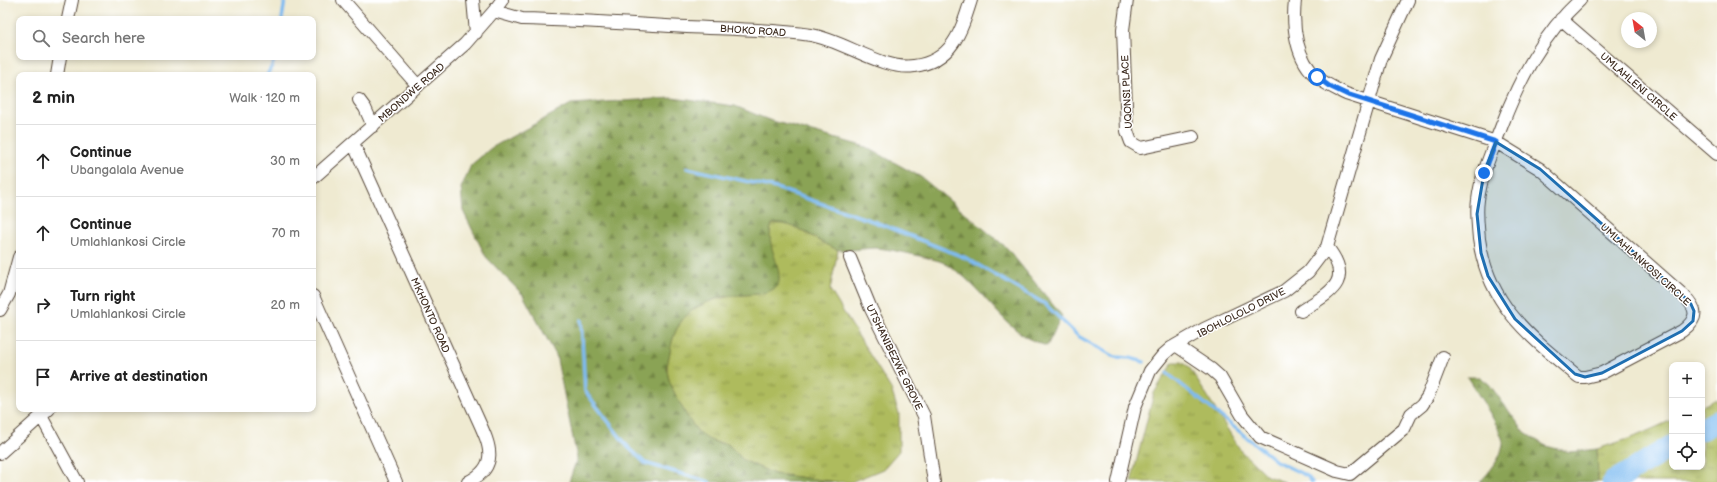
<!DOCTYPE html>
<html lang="en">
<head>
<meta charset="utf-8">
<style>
	:root { --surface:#fff; --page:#f6f6f6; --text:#222; --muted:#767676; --line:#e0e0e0 }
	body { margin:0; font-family:"Balsamiq Sans",sans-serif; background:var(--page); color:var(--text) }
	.controls { position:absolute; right:12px; bottom:12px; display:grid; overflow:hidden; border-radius:8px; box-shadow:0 2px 6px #0003 }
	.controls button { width:36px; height:36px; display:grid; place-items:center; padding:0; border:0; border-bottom:1px solid var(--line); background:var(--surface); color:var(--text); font:20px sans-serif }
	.compass { position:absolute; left:1621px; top:12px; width:36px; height:36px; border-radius:50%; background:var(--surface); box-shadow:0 2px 6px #0003; rotate:329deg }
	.stop { position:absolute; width:12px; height:12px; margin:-9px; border:3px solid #1a73e8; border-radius:50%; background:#fff }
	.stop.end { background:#1a73e8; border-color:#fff; box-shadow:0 1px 4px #0008 }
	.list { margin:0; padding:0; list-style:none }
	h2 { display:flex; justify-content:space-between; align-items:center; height:52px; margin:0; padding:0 16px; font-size:17px }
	h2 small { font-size:13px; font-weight:400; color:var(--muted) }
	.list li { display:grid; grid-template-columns:26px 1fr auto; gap:12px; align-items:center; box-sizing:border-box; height:72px; padding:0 16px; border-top:1px solid var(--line) }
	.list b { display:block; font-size:15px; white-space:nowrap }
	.list p { margin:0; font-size:13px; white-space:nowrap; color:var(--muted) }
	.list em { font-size:13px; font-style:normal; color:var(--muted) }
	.icon { flex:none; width:22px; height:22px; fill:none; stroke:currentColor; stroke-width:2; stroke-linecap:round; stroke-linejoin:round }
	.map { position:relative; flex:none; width:1717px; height:482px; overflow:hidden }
	.search { position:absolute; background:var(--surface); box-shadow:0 2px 6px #0003; left:16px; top:16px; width:300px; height:44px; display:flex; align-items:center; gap:10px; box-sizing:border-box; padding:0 14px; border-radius:8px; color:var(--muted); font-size:15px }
	.panel { position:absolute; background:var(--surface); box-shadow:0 2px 6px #0003; left:16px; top:72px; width:300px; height:340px; border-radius:8px }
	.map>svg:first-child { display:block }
	.grass { fill:url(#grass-tufts); stroke:#74723e }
	.forest { fill:url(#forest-firs); stroke:#626639 }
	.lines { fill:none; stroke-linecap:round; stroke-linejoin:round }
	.stream { stroke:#7ebbf1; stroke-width:3.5 }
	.river { stroke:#7ebbf1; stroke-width:22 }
	.minor-casing { stroke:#564739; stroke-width:14 }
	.minor { stroke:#fff; stroke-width:12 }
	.route { stroke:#1a73e8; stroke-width:5 }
	.marked { fill:#1f6fb2; fill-opacity:0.2; stroke:#1f6fb2; stroke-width:3; stroke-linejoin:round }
	.labels { text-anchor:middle; stroke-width:3; stroke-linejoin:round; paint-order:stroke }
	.street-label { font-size:10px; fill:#3b2a1e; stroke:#fff }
</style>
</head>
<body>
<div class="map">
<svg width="1717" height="482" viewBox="0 0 1717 482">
	<defs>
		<pattern id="grass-tufts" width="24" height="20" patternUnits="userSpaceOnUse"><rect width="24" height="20" fill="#aebb5d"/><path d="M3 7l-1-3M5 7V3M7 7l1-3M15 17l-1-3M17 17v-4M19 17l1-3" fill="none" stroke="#8f984c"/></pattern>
		<pattern id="forest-firs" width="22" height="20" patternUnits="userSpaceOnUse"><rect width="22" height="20" fill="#8aa354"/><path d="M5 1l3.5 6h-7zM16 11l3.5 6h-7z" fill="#728545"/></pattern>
	</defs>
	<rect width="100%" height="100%" fill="#fff"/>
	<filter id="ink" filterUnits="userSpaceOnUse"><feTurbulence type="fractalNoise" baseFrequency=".025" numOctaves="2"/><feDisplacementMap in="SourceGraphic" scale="8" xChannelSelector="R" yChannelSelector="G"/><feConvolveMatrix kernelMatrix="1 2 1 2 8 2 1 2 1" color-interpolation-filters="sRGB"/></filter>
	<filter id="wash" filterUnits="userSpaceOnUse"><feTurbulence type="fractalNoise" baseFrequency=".012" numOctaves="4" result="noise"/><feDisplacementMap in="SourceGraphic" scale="16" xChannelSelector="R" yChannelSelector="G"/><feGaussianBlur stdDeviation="0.9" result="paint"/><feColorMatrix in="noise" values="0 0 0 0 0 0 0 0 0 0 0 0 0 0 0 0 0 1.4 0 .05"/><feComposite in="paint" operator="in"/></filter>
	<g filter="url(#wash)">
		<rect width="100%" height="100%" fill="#efead1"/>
		<path class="grass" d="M781 223 791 225 838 250 830 290 891 389 899 414V451L883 469 851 482H837L774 474 743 460 728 444C722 443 714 443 708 440 693 432 667 386 667 369 667 365 669 359 669 354 672 336 677 322 692 310 710 296 744 295 766 293L770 243 769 233 772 224Z
			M1173 362H1182L1189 367 1241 451 1267 476 1285 482H1131L1154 393Z
			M1717 399V482H1598L1597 449 1634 437 1672 420V467H1702V406Z"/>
		<path class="forest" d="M672 98 735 106 769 120 866 147 921 177 1007 248 1062 316 1047 346C1002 334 984 284 944 263 938 259 884 248 876 248 866 248 845 252 836 249 815 241 797 221 772 224 764 247 784 265 778 286 774 289 769 292 764 293 750 296 733 294 719 298 689 307 675 321 670 352 669 358 666 365 667 370 668 382 676 396 682 407 693 428 703 443 728 444L743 460 774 474 837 482H569L577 458 556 355 523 295 486 257 463 211 461 188 471 165 491 148 571 104Z
			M1467 377H1480L1489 384 1525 433 1546 446 1570 452 1597 449 1598 482H1480C1490 471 1500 460 1503 445 1505 433 1475 390 1467 377Z"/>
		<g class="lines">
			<path class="stream" d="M282 19 285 0
				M267 75 273 64 275 57
				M687 168 776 188 875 222 966 258 1045 304 1078 336 1115 357 1130 358 1144 362
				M581 320 585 391 627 446 645 463 709 482
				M1167 373 1276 461 1307 476 1312 482"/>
			<path class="river" d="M1702 429 1717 421
				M1613 482 1672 446"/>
		</g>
	</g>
	<g filter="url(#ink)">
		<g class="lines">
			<defs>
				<path id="minor" d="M343 0 418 86
					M473 0 476 33
					M1127 0 1123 30 1127 131 1131 142 1141 148 1193 137
					M1295 0C1292 27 1296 60 1318 78 1327 85 1336 89 1346 94L1496 142 1540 169 1683 295C1698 309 1699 318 1682 331L1602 373 1585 377H1579L1575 374C1528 335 1488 304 1479 239 1478 226 1476 213 1478 200 1481 174 1493 149 1502 125 1520 78 1543 34 1580 0
					M494 11 522 19C577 20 632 24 687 27 728 29 770 29 811 35 843 40 883 71 914 66 952 61 961 32 971 0
					M68 19 72 0
					M1561 19 1717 154
					M57 75 60 57
					M359 100 365 108 373 126
					M353 143 476 415C488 442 502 465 468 482
					M313 178 465 44 494 11 502 0
					M850 258 871 309 924 416 934 482
					M313 296 396 482
					M0 310 9 294 19 257
					M1301 311C1330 292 1355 282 1327 247
					M1177 346 1211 369 1220 377 1242 415 1260 437 1337 471 1350 474 1404 429 1411 414 1422 405 1428 396 1443 357
					M41 416 77 482
					M0 453 49 409
					M1118 482 1135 407 1150 371 1163 355 1171 348 1204 329 1284 291 1308 272 1327 247 1381 59 1408 0"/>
			</defs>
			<use href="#minor" class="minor-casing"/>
			<use href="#minor" class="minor"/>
		</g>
	</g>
	<g class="lines" filter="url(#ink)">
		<path class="route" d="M1317 77 1329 86 1346 94 1496 142 1484 173"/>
	</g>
	<path class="marked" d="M1496 142 1540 169 1690 302 1694 311 1693 321 1682 331 1602 373 1585 377 1575 374 1515 319 1488 276 1481 253 1477 214 1484 173Z"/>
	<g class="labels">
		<g class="street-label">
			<text transform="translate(753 30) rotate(4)" y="4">BHOKO ROAD</text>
			<text transform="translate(1639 86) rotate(41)" y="4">UMLAHLENI CIRCLE</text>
			<text transform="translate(411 92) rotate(-41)" y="4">MBONDWE ROAD</text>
			<text transform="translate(1126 92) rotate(-93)" y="4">UQONSI PLACE</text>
			<text transform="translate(1646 264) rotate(42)" y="4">UMLAHLANKOSI CIRCLE</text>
			<text transform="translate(1241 312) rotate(-27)" y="4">IBOHLOLOLO DRIVE</text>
			<text transform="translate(431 315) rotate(66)" y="4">MKHONTO ROAD</text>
			<text transform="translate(895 357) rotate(64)" y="4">UTSHANIBEZWE GROVE</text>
		</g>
	</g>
</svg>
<div class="controls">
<button>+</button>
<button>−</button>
<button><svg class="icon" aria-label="locate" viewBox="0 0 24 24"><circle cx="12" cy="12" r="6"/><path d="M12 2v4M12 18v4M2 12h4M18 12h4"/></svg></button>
</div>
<svg class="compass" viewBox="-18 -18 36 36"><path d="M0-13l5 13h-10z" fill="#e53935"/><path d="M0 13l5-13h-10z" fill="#767676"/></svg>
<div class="stop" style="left:1317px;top:77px"></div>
<div class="stop end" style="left:1484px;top:173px"></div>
<div class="search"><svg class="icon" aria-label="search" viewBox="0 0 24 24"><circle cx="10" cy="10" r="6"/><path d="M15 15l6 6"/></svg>Search here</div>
<section class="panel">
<h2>2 min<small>Walk · 120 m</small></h2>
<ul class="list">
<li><svg class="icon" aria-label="ahead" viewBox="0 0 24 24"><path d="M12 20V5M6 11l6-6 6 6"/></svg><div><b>Continue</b><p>Ubangalala Avenue</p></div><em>30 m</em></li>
<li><svg class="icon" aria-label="ahead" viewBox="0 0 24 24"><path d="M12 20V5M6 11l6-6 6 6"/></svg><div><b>Continue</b><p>Umlahlankosi Circle</p></div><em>70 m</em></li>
<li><svg class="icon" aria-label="right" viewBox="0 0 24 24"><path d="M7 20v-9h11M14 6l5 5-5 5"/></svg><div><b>Turn right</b><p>Umlahlankosi Circle</p></div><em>20 m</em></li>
<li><svg class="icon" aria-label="arrive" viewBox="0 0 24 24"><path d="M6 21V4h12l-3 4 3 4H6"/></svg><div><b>Arrive at destination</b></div></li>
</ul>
</section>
</div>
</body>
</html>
